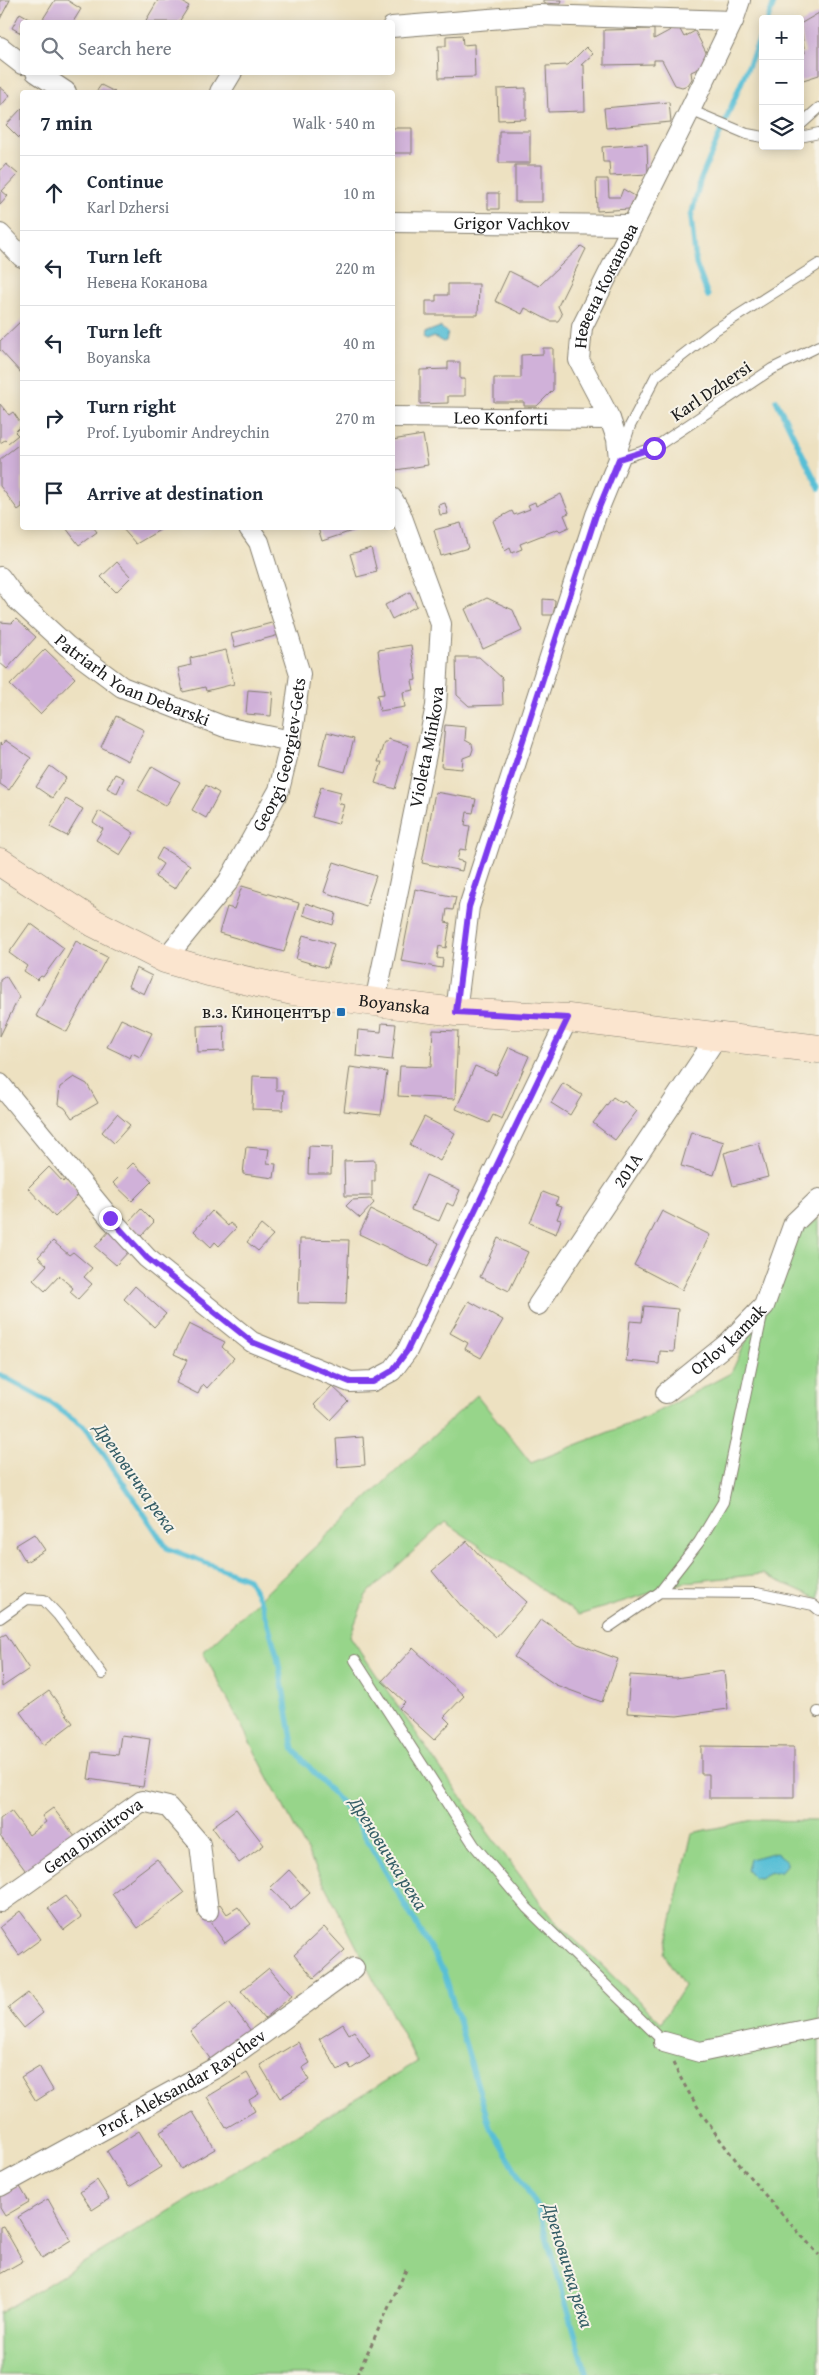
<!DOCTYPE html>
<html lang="en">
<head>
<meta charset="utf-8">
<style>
	:root { --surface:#fff; --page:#f2f2f3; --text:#1f2937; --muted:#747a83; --line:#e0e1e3 }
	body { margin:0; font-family:"Gentium Book Plus",serif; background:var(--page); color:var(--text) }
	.controls { position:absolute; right:15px; top:15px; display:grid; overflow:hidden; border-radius:5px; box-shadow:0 2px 12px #0003 }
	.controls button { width:45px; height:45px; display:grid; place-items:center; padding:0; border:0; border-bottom:1px solid var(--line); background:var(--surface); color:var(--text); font:25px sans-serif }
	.stop { position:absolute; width:15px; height:15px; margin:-11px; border:4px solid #7c3aed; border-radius:50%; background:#fff }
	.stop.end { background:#7c3aed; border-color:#fff; box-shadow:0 1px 5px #0008 }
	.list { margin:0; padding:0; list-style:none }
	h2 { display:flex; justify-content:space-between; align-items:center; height:65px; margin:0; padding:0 20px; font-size:21px }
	h2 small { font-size:16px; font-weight:400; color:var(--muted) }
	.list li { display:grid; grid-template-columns:32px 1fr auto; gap:15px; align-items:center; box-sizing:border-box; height:75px; padding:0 20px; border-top:1px solid var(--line) }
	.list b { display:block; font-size:19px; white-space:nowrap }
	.list p { margin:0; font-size:16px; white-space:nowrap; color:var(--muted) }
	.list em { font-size:16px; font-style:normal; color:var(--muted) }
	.icon { flex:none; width:28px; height:28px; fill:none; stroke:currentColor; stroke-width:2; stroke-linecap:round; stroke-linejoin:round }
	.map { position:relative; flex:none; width:819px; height:2375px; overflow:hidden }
	.search { position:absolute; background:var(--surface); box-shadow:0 2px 12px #0003; left:20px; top:20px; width:375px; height:55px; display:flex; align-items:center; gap:12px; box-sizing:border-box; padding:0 18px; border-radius:5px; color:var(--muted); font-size:19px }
	.panel { position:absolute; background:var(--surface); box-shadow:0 2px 12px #0003; left:20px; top:90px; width:375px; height:440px; border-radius:5px }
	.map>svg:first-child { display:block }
	.green { fill:#97d58a; stroke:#5a7853 }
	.water { fill:#58bfd6; stroke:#3a6e79 }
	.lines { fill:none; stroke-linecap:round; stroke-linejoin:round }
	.stream { stroke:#58bfd6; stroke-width:5.5 }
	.building { fill:#d0b1d9 }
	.service-casing { stroke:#847e6e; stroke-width:12 }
	.minor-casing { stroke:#847e6e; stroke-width:22 }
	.secondary-casing { stroke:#847e6e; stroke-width:29 }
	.path { stroke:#847e6e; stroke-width:3; stroke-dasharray:4 4; stroke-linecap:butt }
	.service { stroke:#fff; stroke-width:10 }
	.minor { stroke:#fff; stroke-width:20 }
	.secondary { stroke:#fbe5cf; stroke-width:28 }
	.route { stroke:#7c3aed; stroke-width:6 }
	.poi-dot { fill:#1f6fb2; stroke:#f7f3e8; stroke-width:2 }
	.labels { text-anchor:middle; stroke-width:4; stroke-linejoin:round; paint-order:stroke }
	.street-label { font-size:18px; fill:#1c1c1c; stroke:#f7f3e8 }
	.poi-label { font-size:18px; fill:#1c1c1c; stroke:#f7f3e8; text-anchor:end }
	.water-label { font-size:19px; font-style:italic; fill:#345d66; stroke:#f7f3e8 }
</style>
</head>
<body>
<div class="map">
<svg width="819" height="2375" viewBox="0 0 819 2375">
	<rect width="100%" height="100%" fill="#f7f3e8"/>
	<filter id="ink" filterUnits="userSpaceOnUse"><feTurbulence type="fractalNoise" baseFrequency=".02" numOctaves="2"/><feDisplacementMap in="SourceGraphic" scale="10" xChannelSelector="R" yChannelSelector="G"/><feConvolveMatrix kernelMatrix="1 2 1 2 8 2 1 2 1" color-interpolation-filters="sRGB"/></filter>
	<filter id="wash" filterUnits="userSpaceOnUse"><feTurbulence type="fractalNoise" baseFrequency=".0096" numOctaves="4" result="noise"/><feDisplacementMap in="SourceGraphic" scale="20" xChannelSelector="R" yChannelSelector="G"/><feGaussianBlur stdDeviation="1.12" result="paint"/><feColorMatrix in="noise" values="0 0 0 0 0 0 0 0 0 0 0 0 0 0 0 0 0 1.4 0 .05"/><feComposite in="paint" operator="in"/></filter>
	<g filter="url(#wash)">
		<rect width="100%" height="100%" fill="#ede1c1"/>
		<path class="green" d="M819 1218V1599L763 1574 686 1582 579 1615 445 1522 366 1595 350 1636 442 1771 551 1917 661 2022 684 1986 664 1954 692 1833 753 1820 819 1821V2375H0V2313L417 2062 203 1652 477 1395 531 1463 649 1416 731 1373 795 1238Z"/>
		<path class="water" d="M440 327 448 333 446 341 443 342 434 337 427 340 423 338 424 333Z
			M776 1852 786 1860V1865L781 1871 768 1873 759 1878 753 1877 747 1870 750 1859Z"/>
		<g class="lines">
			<path class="stream" d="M768 19 775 0
				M708 296 696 264 691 217 700 181 763 31
				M776 400 819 488
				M0 1375 48 1401 87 1429 167 1548 248 1579 262 1604 277 1655 294 1750 354 1817 444 1972 490 2127 538 2208 587 2375"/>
		</g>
		<g id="blocks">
			<path class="building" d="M0 0H10L0 19Z
				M55 0H67L81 9 73 22H41Z
				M158 0H179L189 6 179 22H145Z
				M543 0H562L561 4 543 3Z
				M20 13 29 18 27 22H22L21 33 12 28Z
				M819 13V75L800 81V54L805 53 800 24Z
				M678 26 684 37 695 31 707 54 702 67 691 72 692 79 688 85 682 87 675 85 662 60H654V64L604 65V30L654 29V39Z
				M462 35 463 45 474 44 475 77 439 78 438 46H446V36Z
				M586 47 593 54 581 65H584L585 111 548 112 546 66 568 65Z
				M101 85 115 92H96Z
				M0 87 10 95 0 107Z
				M526 88V119L498 120 497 89Z
				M669 102 671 122 606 128 604 108Z
				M22 108V141L6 125Z
				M392 128H412V153H392Z
				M499 131H530V163H499Z
				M647 144 648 174 610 176 609 162H603L602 147Z
				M6 164 18 174 2 191 8 196 0 205V171Z
				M515 165H542V202H515Z
				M596 179H608L609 197H620L623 189 635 196 629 209 597 211Z
				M488 193H499V209H488Z
				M581 246 586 249 558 306 562 315 558 321H550L525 308 522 314 495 301 509 271 539 286Z
				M448 284H479L478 315H426V301H436V295H448Z
				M22 320V374L0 350V341Z
				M543 348H553V390L537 406H524V402H494V378H521V355L543 354Z
				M448 362H460V379H465V396H448V403L420 404V370L448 369Z
				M0 404 9 415 13 412 22 425 15 432 18 435 8 443 5 440 0 443Z
				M423 435 428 465 396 470 392 440Z
				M22 442V507L18 510 0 486V459Z
				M561 494 569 513 564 515 569 527 560 531 558 529 520 544 522 549 512 553 510 548 505 551 493 521 512 511 514 515 530 509 528 505 535 502 536 506Z
				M445 503 448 514 440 515 438 505Z
				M461 523 468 548 441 556 434 530Z
				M66 528H94L97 532 79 545Z
				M122 528H163L136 544Z
				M318 528H354L355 530 322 541Z
				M371 548 377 572 357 577 350 554Z
				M117 562 131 577 116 592 101 577Z
				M410 592 417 606 392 619 385 605Z
				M487 598 513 610 522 631 483 649 465 609Z
				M543 599 555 600 554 615H543Z
				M16 619 36 637 7 669 0 663V622L12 623Z
				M275 622 279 635 235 647 231 634Z
				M411 645 416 680 412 681 414 690 403 692 405 707 380 711 377 695 384 694 378 650Z
				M45 649 75 678 40 714 10 685Z
				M226 650 234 684 206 691 205 687 183 692 178 668 191 665 190 658Z
				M456 657H479L502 678 503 705 469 706 457 695Z
				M248 690 273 692 271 716 246 714Z
				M116 716 144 730 128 761 101 747Z
				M445 725 466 727 465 740 472 744 473 749 471 755 463 758 462 769 441 767Z
				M327 732 354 739 345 772 319 765Z
				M388 739 408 745 395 789 375 783 382 762H378L384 742H387Z
				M5 740 31 758 9 790 0 784V743L2 745Z
				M50 766 66 778 52 798 36 787Z
				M152 766 180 782 166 806 138 790Z
				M115 774 124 778 117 793 107 788Z
				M206 785 219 793 206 818 192 810Z
				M321 787 341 792 338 803 344 805 338 824 312 817Z
				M435 792 476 799 473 813 467 812 465 825 470 826 466 850 460 849 457 860 464 862 462 871 422 863Z
				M66 799 83 809 67 836 50 827Z
				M99 811 134 833 120 855 96 840 103 829 93 822Z
				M162 848 190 865 175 889 155 877 163 864 156 859Z
				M334 862 376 876 366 906 324 892Z
				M242 886 299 903 284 952 219 933 227 907 234 909Z
				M415 889 456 897 453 910 447 909 445 922 450 923 446 948 439 946 437 958 443 959 442 968 401 961Z
				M306 903 336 913 333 925 303 915Z
				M30 923 64 948 43 977 41 976 37 980 24 971 27 966 9 953Z
				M303 935 334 944 327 968 296 959Z
				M76 941 107 957 67 1032 36 1016Z
				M136 968 152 976 144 994 128 986Z
				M6 976 19 997 0 1036V980Z
				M121 1019 152 1033 140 1057 132 1053 130 1058 107 1047Z
				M382 1023 396 1024 392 1060 356 1056 358 1030 381 1032Z
				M224 1025 225 1051 198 1052 197 1026Z
				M433 1030 458 1031 455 1099 398 1096 400 1066 431 1067Z
				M509 1047 529 1056 502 1119 493 1115 489 1123 456 1109 475 1066 496 1075Z
				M350 1067 387 1072 381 1115 344 1111Z
				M253 1076 276 1077V1090H284L283 1110 252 1109Z
				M74 1077 87 1084 98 1103 72 1118 65 1108 58 1104 60 1087Z
				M563 1083 582 1095 570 1115 551 1103Z
				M613 1097 622 1103 624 1101 637 1111 615 1140 593 1123Z
				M117 1114 130 1125 114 1143 102 1132Z
				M424 1117 455 1133 440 1161 410 1145Z
				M691 1132 724 1142 714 1175 681 1166Z
				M759 1143 768 1177 733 1186 724 1153Z
				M309 1146 332 1147 331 1174H308Z
				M246 1147 269 1149 267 1163 276 1164 274 1178 243 1174Z
				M375 1160V1181H372V1196H345L344 1161Z
				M133 1163 152 1181 132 1201 113 1183Z
				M49 1167 63 1182 66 1178 80 1193 55 1217 28 1188Z
				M426 1175 460 1190 453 1206 447 1203 439 1221 411 1210Z
				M543 1192 558 1198 555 1204 562 1206 557 1219 561 1220 556 1234 530 1223Z
				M371 1199 374 1203 360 1218 346 1206 352 1200Z
				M141 1209 154 1222 141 1236 128 1223Z
				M371 1210 439 1243 428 1267 359 1234Z
				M212 1211 228 1226 230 1223 236 1228 219 1246 215 1242 211 1247 194 1231Z
				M662 1211 710 1235 682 1290 634 1265Z
				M261 1225 273 1235 258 1251 247 1242Z
				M110 1230 131 1249 116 1265 95 1247Z
				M498 1238 528 1252 509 1291 480 1277Z
				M300 1239 349 1240 346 1304 298 1303Z
				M53 1241 69 1255 73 1252 92 1268 84 1277 92 1284 78 1299 70 1292 73 1288 59 1276 45 1291 33 1280 47 1265 38 1257Z
				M135 1286 166 1314 154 1327 124 1299Z
				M469 1301 503 1320 481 1358 465 1349 468 1343 450 1333Z
				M644 1306 678 1309 674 1352 660 1351 659 1364 626 1361 630 1321 642 1322Z
				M189 1324 225 1342 222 1347 234 1358 207 1388 203 1384 198 1394 176 1383 187 1360 174 1354Z
				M332 1386 348 1401 330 1420 314 1405Z
				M363 1437 365 1465 338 1467 336 1439Z
				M34 1534 45 1550 26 1562 16 1545Z
				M467 1541 496 1574 527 1602 496 1637 462 1607 432 1571Z
				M541 1619 578 1644 618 1659 602 1702 556 1685 514 1657Z
				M6 1634 29 1669 2 1687 0 1637Z
				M413 1648 464 1696 444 1717 450 1723 434 1740 399 1708 405 1702 382 1681Z
				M724 1671 728 1709 677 1716 627 1713 630 1675 676 1678Z
				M49 1691 73 1723 44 1745 20 1712Z
				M121 1735 150 1739 143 1787 88 1779 92 1752 118 1755Z
				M701 1746 794 1747V1798H709V1774H701Z
				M53 1808 76 1838 28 1874 0 1836V1819L11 1811 29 1835 46 1822 42 1816Z
				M236 1809 264 1845 239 1863 212 1827Z
				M157 1859 184 1893 138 1928 112 1893Z
				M289 1870 310 1893 291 1910 270 1888Z
				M65 1896 81 1917 64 1930 48 1908Z
				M220 1904 227 1914 238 1907 251 1924 225 1943 205 1915Z
				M20 1911 41 1939 19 1955 0 1927Z
				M324 1927 345 1950 314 1978 294 1955Z
				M269 1968 292 1996 264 2019 241 1991Z
				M28 1993 43 2013 24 2028 8 2008Z
				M229 2002 251 2031 211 2060 190 2031Z
				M343 2024 349 2034 354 2031 370 2057 351 2069 348 2064 338 2070 319 2039Z
				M298 2042 310 2063 302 2068 309 2080 280 2098 260 2065Z
				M39 2066 53 2090 36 2101 21 2077Z
				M247 2073 259 2094 249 2100 255 2111 226 2128 207 2097Z
				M193 2112 215 2149 181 2169 160 2132Z
				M139 2131 161 2167 129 2187 107 2151Z
				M97 2180 109 2199 92 2210 80 2192Z
				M19 2185 29 2202 5 2216 0 2208V2196Z
				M48 2199 71 2240 42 2258 18 2217Z
				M3 2226 23 2261 0 2274V2227Z"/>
		</g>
	</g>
	<g filter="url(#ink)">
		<use href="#blocks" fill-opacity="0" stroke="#847e6e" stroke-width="1"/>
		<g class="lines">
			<defs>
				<path id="service" d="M690 110 747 134 763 137
					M800 125 819 108
					M800 137 819 133
					M623 448 630 426 656 376 715 330 819 264
					M619 459 654 448 772 369 819 346
					M660 1592 757 1593 813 1605 819 1610
					M0 1618 27 1599 44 1600 58 1615 102 1674
					M609 1627 660 1592 699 1542 723 1502 763 1311
					M355 1660 474 1845 527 1908 664 2042
					M818 1712H819"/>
				<g id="minor">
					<path d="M392 27 539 15 733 21"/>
					<path d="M0 47 22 64"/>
					<path d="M36 72 66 92"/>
					<path d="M220 92 232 72"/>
					<path id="s1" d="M392 222 631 225"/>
					<path d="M0 234 22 257"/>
					<path id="s2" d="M392 417 610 419"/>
					<path id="s3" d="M0 577 16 599 67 646 122 687 225 727 291 741"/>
					<path id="s4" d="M165 959 228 882 279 790 291 741 300 674 259 542 249 528"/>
					<path id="s5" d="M375 1002 436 706 441 624 400 512 392 498"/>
					<path id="s6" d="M456 1012 469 907 596 515 619 459 617 439 610 419 579 360 582 327 690 110 733 21 740 0"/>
					<path d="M0 1084 110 1218 147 1258 252 1342 350 1382 373 1381 392 1371 407 1351 568 1018"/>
					<path id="s7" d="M538 1305 718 1035"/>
					<path id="s8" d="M666 1393 728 1343 764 1306 794 1223 819 1199"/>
					<path id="s9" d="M0 1902 142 1801 168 1807 200 1844 208 1911"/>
					<path d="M664 2042 700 2052 819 2027"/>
					<path id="s10" d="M0 2186 217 2067 354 1968"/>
				</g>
				<g id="secondary">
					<path id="s11" d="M0 862 94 923 165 959 209 972 293 991 375 1002 456 1012 568 1018 819 1049"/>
				</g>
			</defs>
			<use href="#service" class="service-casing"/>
			<use href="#minor" class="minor-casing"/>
			<use href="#secondary" class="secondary-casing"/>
			<path class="path" d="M673 2063C709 2137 765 2195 819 2255
				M357 2375 407 2268"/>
			<use href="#service" class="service"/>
			<use href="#minor" class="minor"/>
			<use href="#secondary" class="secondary"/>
		</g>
	</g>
	<g class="lines" filter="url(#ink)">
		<path class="route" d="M110 1218 147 1258 252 1342 350 1382H373L392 1371 407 1351 568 1018 456 1012 469 907 596 515 619 459 654 448"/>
	</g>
	<rect class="poi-dot" x="336" y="1007" width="10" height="10" rx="2.5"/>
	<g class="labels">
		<g class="street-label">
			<text dy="6" stroke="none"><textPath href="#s1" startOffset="120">Grigor Vachkov</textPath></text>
			<text dy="6" stroke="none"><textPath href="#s6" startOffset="766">Невена Коканова</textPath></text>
			<text transform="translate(711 391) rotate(-34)" y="6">Karl Dzhersi</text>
			<text dy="6" stroke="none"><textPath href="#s2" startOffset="109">Leo Konforti</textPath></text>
			<text dy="6" stroke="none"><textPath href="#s3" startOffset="171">Patriarh Yoan Debarski</textPath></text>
			<text dy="6" stroke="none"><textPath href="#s5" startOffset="260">Violeta Minkova</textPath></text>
			<text dy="6" stroke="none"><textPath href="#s4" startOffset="239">Georgi Georgiev-Gets</textPath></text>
			<text dy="6" stroke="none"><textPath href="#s11" startOffset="426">Boyanska</textPath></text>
			<text dy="6" stroke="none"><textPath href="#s7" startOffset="162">201А</textPath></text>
			<text dy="6" stroke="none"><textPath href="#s8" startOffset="82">Orlov kamak</textPath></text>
			<text dy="6" stroke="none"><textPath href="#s9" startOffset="114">Gena Dimitrova</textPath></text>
			<text dy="6" stroke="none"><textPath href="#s10" startOffset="209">Prof. Aleksandar Raychev</textPath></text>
		</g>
		<g class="poi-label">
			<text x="331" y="1018">в.з. Киноцентър</text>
		</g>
		<g class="water-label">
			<text transform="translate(136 1477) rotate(55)" y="7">Дреновичка река</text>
			<text transform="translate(389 1853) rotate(58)" y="7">Дреновичка река</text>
			<text transform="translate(569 2265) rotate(73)" y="7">Дреновичка река</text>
		</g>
	</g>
</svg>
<div class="controls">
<button>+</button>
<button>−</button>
<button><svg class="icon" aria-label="layers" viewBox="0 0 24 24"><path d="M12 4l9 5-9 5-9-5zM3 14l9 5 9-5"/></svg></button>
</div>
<div class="stop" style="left:654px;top:448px"></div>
<div class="stop end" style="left:110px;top:1218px"></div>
<div class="search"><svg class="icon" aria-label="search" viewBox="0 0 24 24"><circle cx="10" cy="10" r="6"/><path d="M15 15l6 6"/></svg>Search here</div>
<section class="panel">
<h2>7 min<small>Walk · 540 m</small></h2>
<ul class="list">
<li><svg class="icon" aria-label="ahead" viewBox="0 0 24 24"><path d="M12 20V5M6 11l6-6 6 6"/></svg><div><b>Continue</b><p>Karl Dzhersi</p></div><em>10 m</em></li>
<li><svg class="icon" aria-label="left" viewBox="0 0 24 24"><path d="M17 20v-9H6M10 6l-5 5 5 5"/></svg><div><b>Turn left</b><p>Невена Коканова</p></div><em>220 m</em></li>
<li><svg class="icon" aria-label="left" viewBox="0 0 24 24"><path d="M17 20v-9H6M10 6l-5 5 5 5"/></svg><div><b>Turn left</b><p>Boyanska</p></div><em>40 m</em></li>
<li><svg class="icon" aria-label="right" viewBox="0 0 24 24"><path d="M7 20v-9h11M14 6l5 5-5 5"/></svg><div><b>Turn right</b><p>Prof. Lyubomir Andreychin</p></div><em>270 m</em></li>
<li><svg class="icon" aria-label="arrive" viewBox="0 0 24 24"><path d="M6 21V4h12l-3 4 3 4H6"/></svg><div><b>Arrive at destination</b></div></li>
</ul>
</section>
</div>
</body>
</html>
